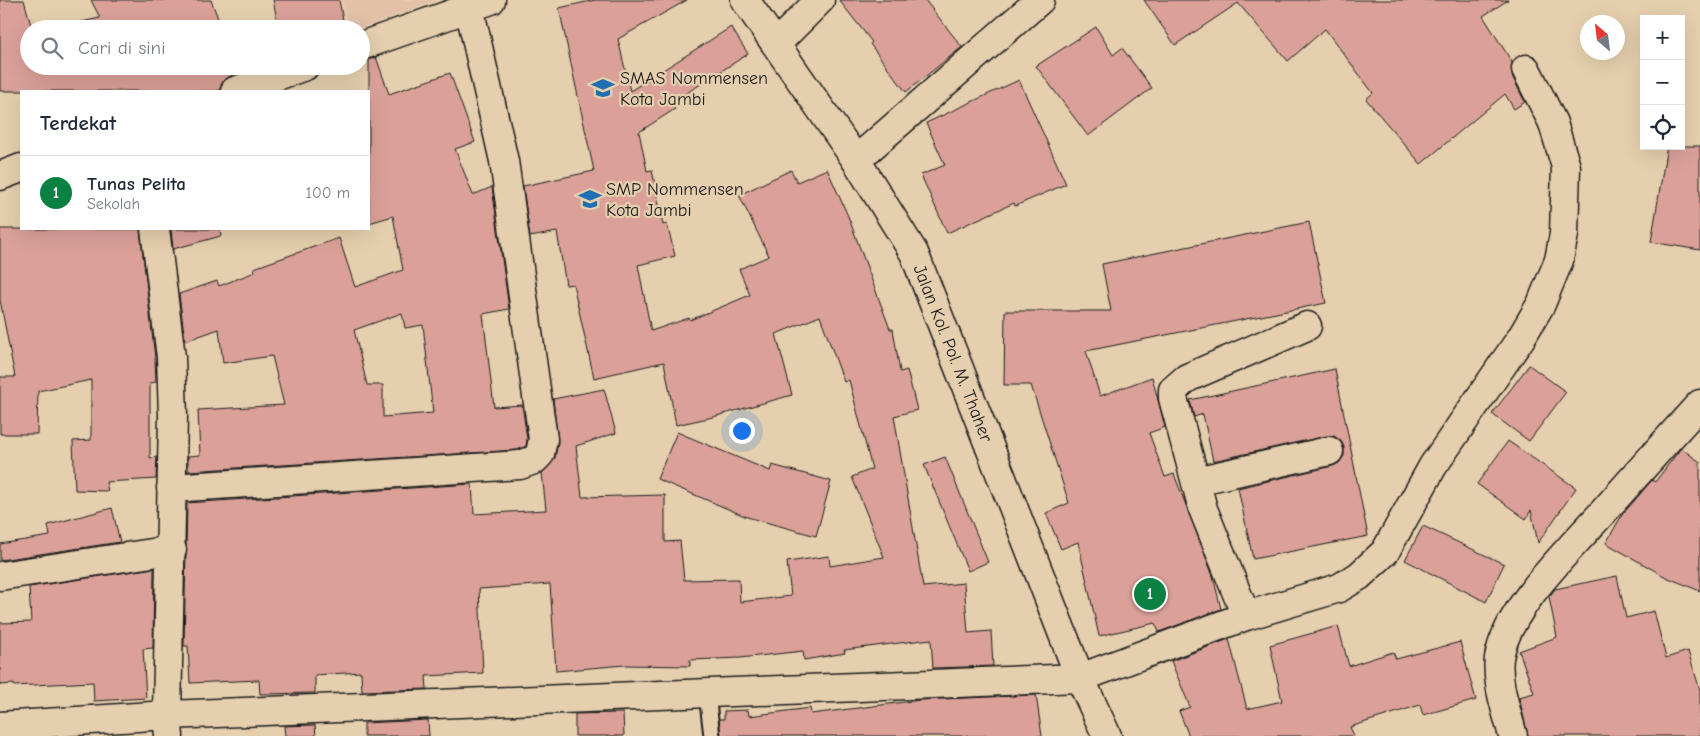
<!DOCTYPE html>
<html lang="id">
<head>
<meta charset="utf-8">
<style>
	:root { --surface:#fff; --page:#f2f2f3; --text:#1f2937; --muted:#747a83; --line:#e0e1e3; --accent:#0b8043 }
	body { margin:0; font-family:"Comic Neue",sans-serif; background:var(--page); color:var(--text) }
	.controls { position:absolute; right:15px; top:15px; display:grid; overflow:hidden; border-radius:0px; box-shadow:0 5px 20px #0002 }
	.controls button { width:45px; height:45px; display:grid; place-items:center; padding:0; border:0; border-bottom:1px solid var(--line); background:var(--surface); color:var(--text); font:25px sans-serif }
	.compass { position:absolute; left:1580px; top:15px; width:45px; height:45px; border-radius:50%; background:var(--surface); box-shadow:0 5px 20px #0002; rotate:332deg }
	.you { position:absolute; left:741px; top:430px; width:18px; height:18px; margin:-12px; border:4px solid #fff; border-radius:50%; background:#1a73e8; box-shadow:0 0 0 8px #1a73e833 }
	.badge { display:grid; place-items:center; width:32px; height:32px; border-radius:50%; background:var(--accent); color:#fff; font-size:16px; font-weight:700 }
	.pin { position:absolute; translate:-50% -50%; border:2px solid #fff; box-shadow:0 1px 5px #0006 }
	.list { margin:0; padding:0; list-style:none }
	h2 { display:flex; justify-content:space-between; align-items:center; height:65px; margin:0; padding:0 20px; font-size:21px }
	h2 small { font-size:16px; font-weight:400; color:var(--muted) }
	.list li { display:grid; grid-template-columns:32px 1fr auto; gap:15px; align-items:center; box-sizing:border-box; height:75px; padding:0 20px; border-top:1px solid var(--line) }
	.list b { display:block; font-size:19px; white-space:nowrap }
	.list p { margin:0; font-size:16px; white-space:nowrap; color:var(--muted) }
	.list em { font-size:16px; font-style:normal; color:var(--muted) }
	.icon { flex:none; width:28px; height:28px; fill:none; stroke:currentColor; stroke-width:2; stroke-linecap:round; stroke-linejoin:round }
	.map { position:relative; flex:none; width:1700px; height:736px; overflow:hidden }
	.search { position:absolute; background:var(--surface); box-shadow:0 5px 20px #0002; left:20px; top:20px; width:350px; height:55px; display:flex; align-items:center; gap:12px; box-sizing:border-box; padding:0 18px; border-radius:28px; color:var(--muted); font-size:19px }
	.panel { position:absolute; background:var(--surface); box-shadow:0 5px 20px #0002; left:20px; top:90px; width:350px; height:140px; border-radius:0px }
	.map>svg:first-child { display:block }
	.built { fill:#e2c1a8 }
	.building { fill:#dba199; stroke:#1c1c1c; fill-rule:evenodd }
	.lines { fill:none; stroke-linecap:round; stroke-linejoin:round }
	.lane-casing { stroke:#1c1c1c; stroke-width:19 }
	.street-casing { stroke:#1c1c1c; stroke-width:31 }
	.secondary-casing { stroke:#1c1c1c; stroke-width:31 }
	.lane { stroke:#e5cfae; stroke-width:15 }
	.street { stroke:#e5cfae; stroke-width:28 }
	.secondary { stroke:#e5cfae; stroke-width:28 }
	.labels { text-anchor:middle; stroke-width:4.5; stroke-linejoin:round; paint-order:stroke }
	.poi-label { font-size:18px; fill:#1c1c1c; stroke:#e5cfae; text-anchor:start }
	.street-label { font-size:18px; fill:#1c1c1c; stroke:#e5cfae }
</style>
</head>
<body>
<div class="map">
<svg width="1700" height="736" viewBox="0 0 1700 736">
	<rect width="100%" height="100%" fill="#e5cfae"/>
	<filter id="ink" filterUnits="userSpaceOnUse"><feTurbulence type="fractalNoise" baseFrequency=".02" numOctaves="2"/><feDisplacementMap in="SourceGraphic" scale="10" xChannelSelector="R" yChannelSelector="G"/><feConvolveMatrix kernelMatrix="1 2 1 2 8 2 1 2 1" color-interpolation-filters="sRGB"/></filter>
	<g filter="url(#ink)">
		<path class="built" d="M342 0H439L359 29H349Z"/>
		<path class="building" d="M0 0H24L32 29H29V66H229L232 75 223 81 220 90 216 91H0Z
			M91 0H211L222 29H49L100 18Z
			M273 0H339L343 20 327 24 328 29H279Z
			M595 0H687L618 39 630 91 731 27 748 54 671 103 675 109 639 132 647 171 652 170 663 225 667 224 675 256 638 265 651 331 689 318 690 320 750 295 739 269 769 256 739 195 791 170 797 182 827 169 848 216 890 329H893L900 372 907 370 917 410 894 416 923 587 964 583 968 633 991 631 993 666 933 668 931 639 844 650 845 653 804 660 803 651 740 658 690 660V666L624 665 556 671 550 584 479 589 483 673 426 676 427 689 362 691 361 672 315 675V693L260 694 259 680 190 683 188 646H184L187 503 472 484 474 514 546 510 542 473 555 458 558 442 553 399 604 389 616 433 576 446 582 497 665 495V542L680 541 684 580 739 579 740 602 791 596 787 562 829 556 830 566 884 557 852 477 872 469 849 380 844 382 820 316 776 334 792 395 713 417 676 425 664 362 594 378 573 284 566 285 557 232 530 237 523 186 594 171 559 8Z
			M839 0H925L962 47 906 92 870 44 872 42Z
			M1144 0H1508L1483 16 1512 62V76L1525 102 1514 109 1505 94 1421 164 1366 99 1373 93 1325 29 1288 61 1238 3 1175 45Z
			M1096 27 1113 55 1122 48 1152 88 1088 136 1036 66Z
			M376 57 389 94 450 73 475 142 455 149 473 195 492 187 509 309 483 314 494 407 522 405 527 439 526 446 517 450 188 471V456L200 455 198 410 284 405 272 356 223 363 219 329 185 341 179 294 217 281 219 286 255 272 254 268 339 238 355 287 403 270 393 216 369 223V60ZM402 313 405 328 423 325 433 413 383 417V385H367L354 330Z
			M1019 80 1066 184 1015 206 1014 203 947 233 921 175 945 165 926 123Z
			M1667 146H1700V250L1651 242Z
			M1309 222 1326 303 1086 351 1100 396 1152 377 1165 427 1149 433 1165 477 1174 474 1213 576 1221 609 1159 632 1155 623 1099 636 1078 542 1061 549 1046 513 1069 503 1031 385H1004L1005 311H1111L1102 264Z
			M0 229H140L155 358 156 382 150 383V458L157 457 156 479 106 482 108 491 75 490 73 441 91 440V380L38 391 37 434H0V377H15L0 300Z
			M171 229H220L221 236 173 249Z
			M1529 365 1566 392 1529 441 1492 414Z
			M1335 369 1368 536 1253 559 1238 488 1333 466 1339 463 1344 456V447L1341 441 1334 436H1326L1213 461 1203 414 1194 417 1190 400Z
			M677 432 770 471 772 465 831 481 816 536 747 517 657 479Z
			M1508 441 1576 488 1538 543 1531 510 1526 519 1477 484Z
			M1681 448 1700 462V591L1666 577 1606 543 1622 515 1652 480 1655 482Z
			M945 457 988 562 968 571 924 465Z
			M112 508 120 542 0 560V544L50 536 48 525Z
			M1423 526 1504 564 1486 602 1405 560Z
			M154 568 153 648 143 649 146 698 94 701 93 682 14 686V684L0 685V623L31 622 29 587Z
			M1617 576 1626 618 1654 611 1666 658 1688 651 1700 690V736H1528L1519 697 1534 693 1519 651 1557 637 1549 597 1555 589Z
			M1338 626 1349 666 1393 652 1396 659 1460 642 1476 700 1423 715 1420 705 1350 727 1354 736H1189L1179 711 1190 707 1171 661 1229 639 1247 709 1282 701 1270 645Z
			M1036 695 1042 736H721L719 719H724V711L748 710 749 716 810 708 811 714 920 700Z
			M623 713 624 736H575V714Z
			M428 720 429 736H364V723Z
			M315 725 316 736H285L284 726Z"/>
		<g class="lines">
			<defs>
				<path id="lane" d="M707 694 712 736"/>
				<path id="street" d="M777 43 820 0
					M856 160 1040 0
					M155 229 171 357 173 416 167 715 169 736
					M1196 481 1329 451
					M171 488 520 465 534 460 540 454 543 439 504 161 469 7
					M0 576 172 550
					M1246 616 1203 509 1173 398V390L1187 378 1307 326
					M0 726 167 715 1080 678 1246 616 1339 588 1359 576 1385 552 1433 466 1521 338 1541 304 1559 260 1564 234 1566 167 1553 123 1526 69
					M1513 736C1507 712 1496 683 1499 658 1507 608 1571 548 1604 511 1636 475 1668 439 1700 404"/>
				<g id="secondary">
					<path id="s1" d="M745 0 856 160 914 253 1080 678 1107 736"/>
					<path d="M361 46 491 0"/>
					<path d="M235 91 305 66"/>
					<path d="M0 176 21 168"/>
				</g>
			</defs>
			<use href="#lane" class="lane-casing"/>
			<use href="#street" class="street-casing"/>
			<use href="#secondary" class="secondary-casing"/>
			<use href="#lane" class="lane"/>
			<use href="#street" class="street"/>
			<use href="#secondary" class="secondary"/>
		</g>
	</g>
	<defs>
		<symbol id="school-bare" viewBox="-9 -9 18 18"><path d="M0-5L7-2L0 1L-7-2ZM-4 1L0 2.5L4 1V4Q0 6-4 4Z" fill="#1f6fb2" stroke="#e5cfae" stroke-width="2.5" paint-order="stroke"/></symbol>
	</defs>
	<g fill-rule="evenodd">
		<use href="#school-bare" x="587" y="72" width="32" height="32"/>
		<use href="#school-bare" x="574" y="183" width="32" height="32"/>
	</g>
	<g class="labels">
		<g class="poi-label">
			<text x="620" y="84">SMAS Nommensen<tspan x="620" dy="21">Kota Jambi</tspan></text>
			<text x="606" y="195">SMP Nommensen<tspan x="606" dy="21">Kota Jambi</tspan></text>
		</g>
		<g class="street-label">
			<text dy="6" stroke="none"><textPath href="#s1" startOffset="412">Jalan Kol. Pol. M. Thaher</textPath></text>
		</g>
	</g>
</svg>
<div class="controls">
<button>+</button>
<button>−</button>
<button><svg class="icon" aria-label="locate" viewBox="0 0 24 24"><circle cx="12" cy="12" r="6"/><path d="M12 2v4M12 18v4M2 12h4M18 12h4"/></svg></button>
</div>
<svg class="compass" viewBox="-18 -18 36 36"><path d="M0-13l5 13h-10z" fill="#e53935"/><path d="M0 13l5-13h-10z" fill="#747a83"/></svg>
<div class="you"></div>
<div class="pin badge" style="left:1150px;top:594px">1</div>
<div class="search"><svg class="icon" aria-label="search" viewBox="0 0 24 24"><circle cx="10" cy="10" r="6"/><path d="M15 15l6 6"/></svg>Cari di sini</div>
<section class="panel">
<h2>Terdekat<small></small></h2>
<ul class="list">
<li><span class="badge">1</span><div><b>Tunas Pelita</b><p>Sekolah</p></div><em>100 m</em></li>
</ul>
</section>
</div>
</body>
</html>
